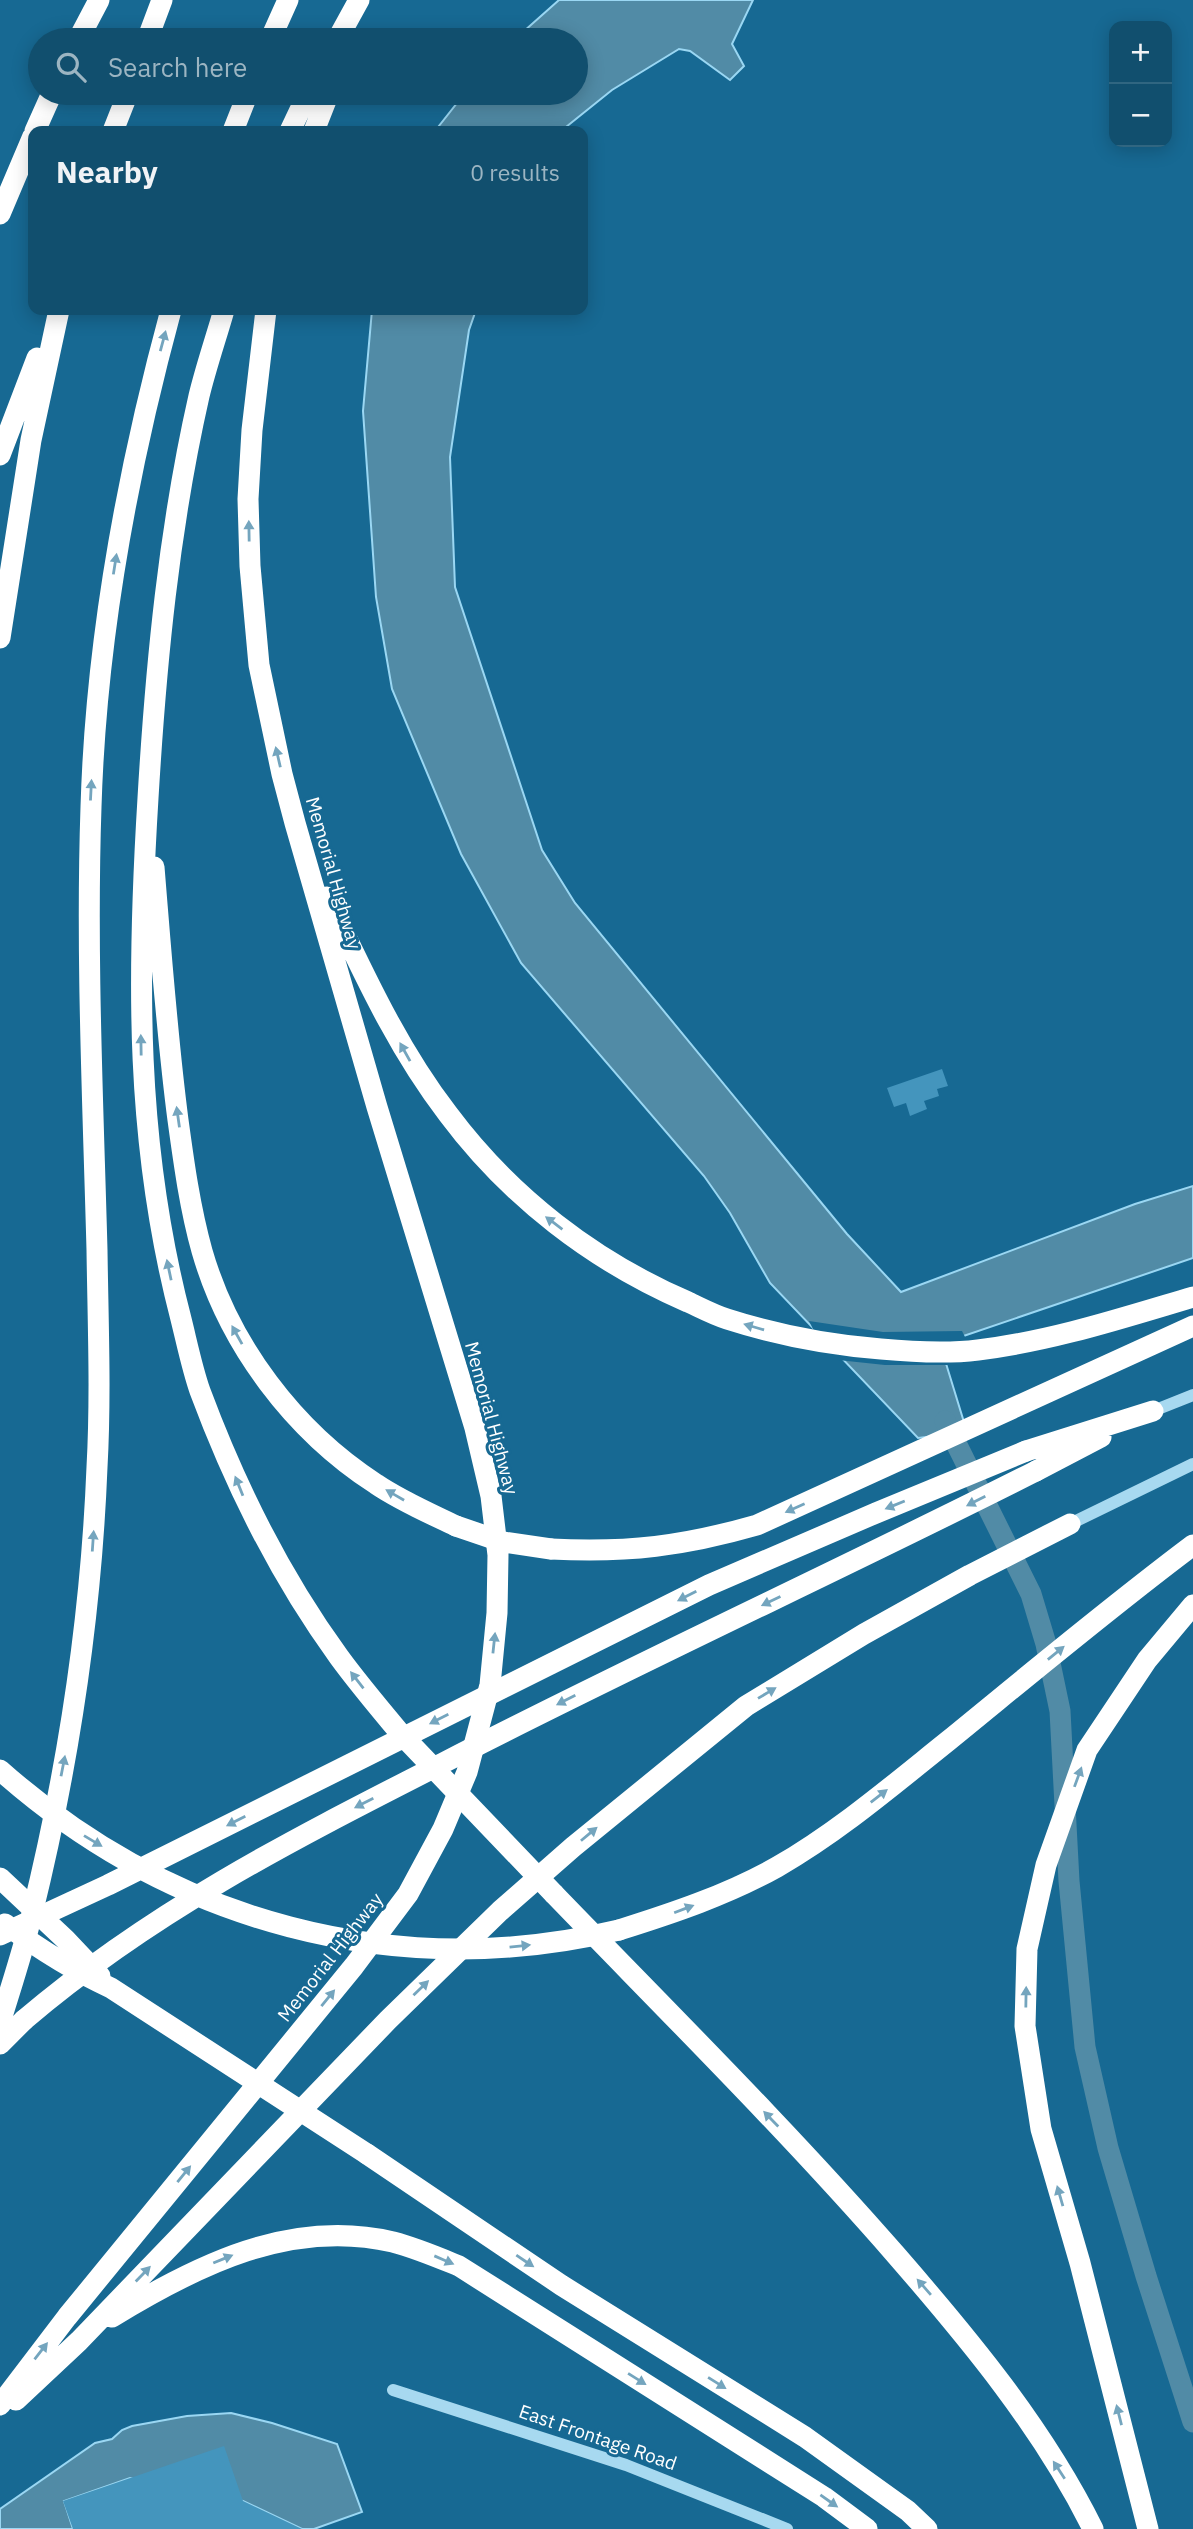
<!DOCTYPE html>
<html lang="en">
<head>
<meta charset="utf-8">
<style>
	:root { --surface:#114f6e; --page:#1e5976; --text:#f1f3f6; --muted:#9cb5c2; --line:#306681 }
	body { margin:0; font-family:"IBM Plex Sans",sans-serif; background:var(--page); color:var(--text) }
	.controls { position:absolute; right:21px; top:21px; display:grid; overflow:hidden; border-radius:14px; box-shadow:0 4px 18px #0003 }
	.controls button { width:63px; height:63px; display:grid; place-items:center; padding:0; border:0; border-bottom:2px solid var(--line); background:var(--surface); color:var(--text); font:35px sans-serif }
	.list { margin:0; padding:0; list-style:none }
	h2 { display:flex; justify-content:space-between; align-items:center; height:91px; margin:0; padding:0 28px; font-size:30px }
	h2 small { font-size:23px; font-weight:400; color:var(--muted) }
	.icon { flex:none; width:38px; height:38px; fill:none; stroke:currentColor; stroke-width:2; stroke-linecap:round; stroke-linejoin:round }
	.map { position:relative; flex:none; width:1193px; height:2529px; overflow:hidden }
	.search { position:absolute; background:var(--surface); box-shadow:0 4px 18px #0003; left:28px; top:28px; width:560px; height:77px; display:flex; align-items:center; gap:18px; box-sizing:border-box; padding:0 24px; border-radius:38px; color:var(--muted); font-size:26px }
	.panel { position:absolute; background:var(--surface); box-shadow:0 4px 18px #0003; left:28px; top:126px; width:560px; height:189px; border-radius:14px }
	.map>svg:first-child { display:block }
	.water { fill:#518ba6; stroke:#9ad7f3; stroke-width:2 }
	.pier { fill:#176993 }
	.lines { fill:none; stroke-linecap:round; stroke-linejoin:round }
	.canal { stroke:#518ba6; stroke-width:21 }
	.building { fill:#4495bd }
	.minor { stroke:#a7d9f0; stroke-width:12 }
	.highway { stroke:#fff; stroke-width:21 }
	.highway-bridge { stroke:#fff; stroke-width:21 }
	.oneway { fill:#74a5be }
	.labels { text-anchor:middle; stroke-width:6; stroke-linejoin:round; paint-order:stroke }
	.street-label { font-size:19px; fill:#fff; stroke:#176993 }
</style>
</head>
<body>
<div class="map">
<svg width="1193" height="2529" viewBox="0 0 1193 2529">
	<rect width="100%" height="100%" fill="#176993"/>
	<path class="water" d="M559 0H753L732 44 744 66 730 80 690 51 679 49 612 90 561 131H435L465 93H576V40H514Z
		M372 310H476L469 330 450 457 455 587 542 850 575 903 847 1234 901 1292 1135 1204 1193 1186V1258L940 1344 967 1432 918 1438 770 1283 730 1213 704 1176 521 963 461 854 392 689 376 597 363 411Z
		M231 2413 272 2423 337 2444 362 2512 314 2529H302L243 2501 130 2478 64 2501 73 2529H0V2509L95 2443 112 2439 122 2430 132 2426 187 2416Z"/>
	<path class="pier" d="M809 1321 883 1332 962 1331 966 1339 944 1346 949 1365H885L838 1360 817 1337Z"/>
	<g class="lines">
		<path class="canal" d="M945 1421 1031 1594 1046 1644 1060 1711 1069 1881 1085 2047 1108 2148 1146 2276 1193 2422"/>
	</g>
	<path class="building" d="M942 1069 948 1086 937 1089 939 1096 924 1101 927 1109 910 1116 906 1103 894 1107 887 1088Z
		M224 2446 243 2501 302 2529H73L63 2501Z"/>
	<g class="lines">
		<path class="minor" d="M1153 1411 1193 1395
			M1070 1524 1193 1464
			M393 2390 626 2465 787 2529"/>
		<path class="highway" d="M78 40 99 0
			M147 40 162 0
			M270 40 288 0
			M337 40 359 0
			M35 131 52 93
			M113 131 128 93
			M233 131 248 93
			M290 131 308 93
			M314 131 329 93
			M0 214 33 136
			M224 310C216 338 206 367 199 396 169 528 156 663 148 798 137 977 135 1143 181 1319 187 1343 192 1368 200 1391 235 1485 280 1576 339 1657 358 1683 379 1708 400 1733
			M0 455 37 358
			M0 638 31 440 59 310
			M154 867C161 952 167 1036 178 1120 184 1164 190 1208 202 1251 229 1345 294 1431 376 1484 401 1501 429 1513 456 1526
			M327 897C363 972 397 1048 448 1114 510 1197 593 1261 688 1302 701 1308 714 1315 727 1319 777 1335 829 1345 881 1349 913 1352 946 1354 978 1350 1052 1341 1122 1318 1193 1297
			M1026 1451 1153 1411
			M1036 1471 1101 1437
			M551 1549C628 1553 684 1546 757 1525L1193 1326
			M554 1894C669 2013 787 2130 896 2255 969 2339 1043 2428 1093 2529
			M619 1930C673 1913 727 1895 777 1867 838 1832 893 1785 948 1741 1029 1675 1109 1608 1193 1545
			M0 2023C11 1987 23 1951 32 1914 68 1768 91 1618 97 1467 101 1395 98 1323 97 1250 93 1102 86 954 91 807 96 638 127 472 171 310
			M0 2044 24 2020
			M367 2154 561 2285 805 2437 908 2511 927 2529
			M112 2317C197 2265 291 2218 393 2242 416 2248 437 2257 459 2266L824 2497 867 2529
			M16 2400 79 2341 388 2020 500 1911 573 1847 746 1706 864 1634 970 1575 1070 1524
			M0 2405 67 2317 354 1966 408 1894 443 1829 467 1772 490 1685 497 1613 498 1555 491 1496 475 1428 377 1107 295 823 282 774 259 665 250 566 248 499 252 430 266 310
			M1148 2529 1080 2263 1041 2129 1025 2026 1027 1949 1046 1865 1087 1750 1147 1660 1193 1605"/>
		<path class="highway-bridge" d="M456 1526 503 1542 551 1549
			M400 1733 554 1894
			M0 1770C171 1922 395 1983 619 1930
			M0 1878 66 1940 100 1976
			M5 1924C39 1949 72 1970 111 1988L367 2154
			M0 1935 108 1885 709 1585 876 1513 1026 1451
			M24 2020C153 1910 294 1839 443 1763 639 1662 840 1570 1036 1471"/>
	</g>
	<defs><path id="oneway-solid" d="M-6-.8H1V-3.2L6.5 0L1 3.2V.8H-6Z" transform="scale(1.75)"/></defs>
	<g class="oneway">
		<use href="#oneway-solid" transform="translate(163 341) rotate(-75)"/>
		<use href="#oneway-solid" transform="translate(249 531) rotate(-91)"/>
		<use href="#oneway-solid" transform="translate(115 564) rotate(-81)"/>
		<use href="#oneway-solid" transform="translate(278 757) rotate(-103)"/>
		<use href="#oneway-solid" transform="translate(91 790) rotate(-87)"/>
		<use href="#oneway-solid" transform="translate(141 1045) rotate(-91)"/>
		<use href="#oneway-solid" transform="translate(405 1052) rotate(-119)"/>
		<use href="#oneway-solid" transform="translate(178 1117) rotate(-98)"/>
		<use href="#oneway-solid" transform="translate(554 1223) rotate(-143)"/>
		<use href="#oneway-solid" transform="translate(169 1270) rotate(-102)"/>
		<use href="#oneway-solid" transform="translate(754 1327) rotate(-164)"/>
		<use href="#oneway-solid" transform="translate(237 1335) rotate(-119)"/>
		<use href="#oneway-solid" transform="translate(239 1486) rotate(-112)"/>
		<use href="#oneway-solid" transform="translate(395 1495) rotate(-150)"/>
		<use href="#oneway-solid" transform="translate(976 1501) rotate(153)"/>
		<use href="#oneway-solid" transform="translate(895 1505) rotate(158)"/>
		<use href="#oneway-solid" transform="translate(795 1508) rotate(156)"/>
		<use href="#oneway-solid" transform="translate(93 1541) rotate(-86)"/>
		<use href="#oneway-solid" transform="translate(687 1596) rotate(153)"/>
		<use href="#oneway-solid" transform="translate(771 1601) rotate(154)"/>
		<use href="#oneway-solid" transform="translate(494 1643) rotate(-84)"/>
		<use href="#oneway-solid" transform="translate(1056 1653) rotate(-39)"/>
		<use href="#oneway-solid" transform="translate(357 1680) rotate(-128)"/>
		<use href="#oneway-solid" transform="translate(767 1693) rotate(-31)"/>
		<use href="#oneway-solid" transform="translate(566 1700) rotate(153)"/>
		<use href="#oneway-solid" transform="translate(439 1719) rotate(153)"/>
		<use href="#oneway-solid" transform="translate(63 1766) rotate(-79)"/>
		<use href="#oneway-solid" transform="translate(1078 1777) rotate(-70)"/>
		<use href="#oneway-solid" transform="translate(879 1796) rotate(-38)"/>
		<use href="#oneway-solid" transform="translate(364 1803) rotate(153)"/>
		<use href="#oneway-solid" transform="translate(236 1821) rotate(153)"/>
		<use href="#oneway-solid" transform="translate(589 1834) rotate(-40)"/>
		<use href="#oneway-solid" transform="translate(93 1841) rotate(31)"/>
		<use href="#oneway-solid" transform="translate(684 1909) rotate(-21)"/>
		<use href="#oneway-solid" transform="translate(520 1946) rotate(-6)"/>
		<use href="#oneway-solid" transform="translate(421 1988) rotate(-44)"/>
		<use href="#oneway-solid" transform="translate(1026 1997) rotate(-89)"/>
		<use href="#oneway-solid" transform="translate(328 1998) rotate(-51)"/>
		<use href="#oneway-solid" transform="translate(771 2119) rotate(-134)"/>
		<use href="#oneway-solid" transform="translate(184 2174) rotate(-51)"/>
		<use href="#oneway-solid" transform="translate(1060 2196) rotate(-106)"/>
		<use href="#oneway-solid" transform="translate(223 2259) rotate(-22)"/>
		<use href="#oneway-solid" transform="translate(444 2260) rotate(23)"/>
		<use href="#oneway-solid" transform="translate(525 2261) rotate(34)"/>
		<use href="#oneway-solid" transform="translate(143 2274) rotate(-46)"/>
		<use href="#oneway-solid" transform="translate(924 2287) rotate(-131)"/>
		<use href="#oneway-solid" transform="translate(41 2351) rotate(-52)"/>
		<use href="#oneway-solid" transform="translate(637 2379) rotate(32)"/>
		<use href="#oneway-solid" transform="translate(717 2383) rotate(32)"/>
		<use href="#oneway-solid" transform="translate(1119 2415) rotate(-104)"/>
		<use href="#oneway-solid" transform="translate(1059 2470) rotate(-123)"/>
		<use href="#oneway-solid" transform="translate(829 2501) rotate(35)"/>
	</g>
	<g class="labels">
		<g class="street-label">
			<text transform="translate(334 873) rotate(74)" y="7">Memorial Highway</text>
			<text transform="translate(492 1418) rotate(75)" y="7">Memorial Highway</text>
			<text transform="translate(330 1957) rotate(-52)" y="7">Memorial Highway</text>
			<text transform="translate(598 2437) rotate(19)" y="7">East Frontage Road</text>
		</g>
	</g>
</svg>
<div class="controls">
<button>+</button>
<button>−</button>
</div>
<div class="search"><svg class="icon" aria-label="search" viewBox="0 0 24 24"><circle cx="10" cy="10" r="6"/><path d="M15 15l6 6"/></svg>Search here</div>
<section class="panel">
<h2>Nearby<small>0 results</small></h2>
<ul class="list">
</ul>
</section>
</div>
</body>
</html>
